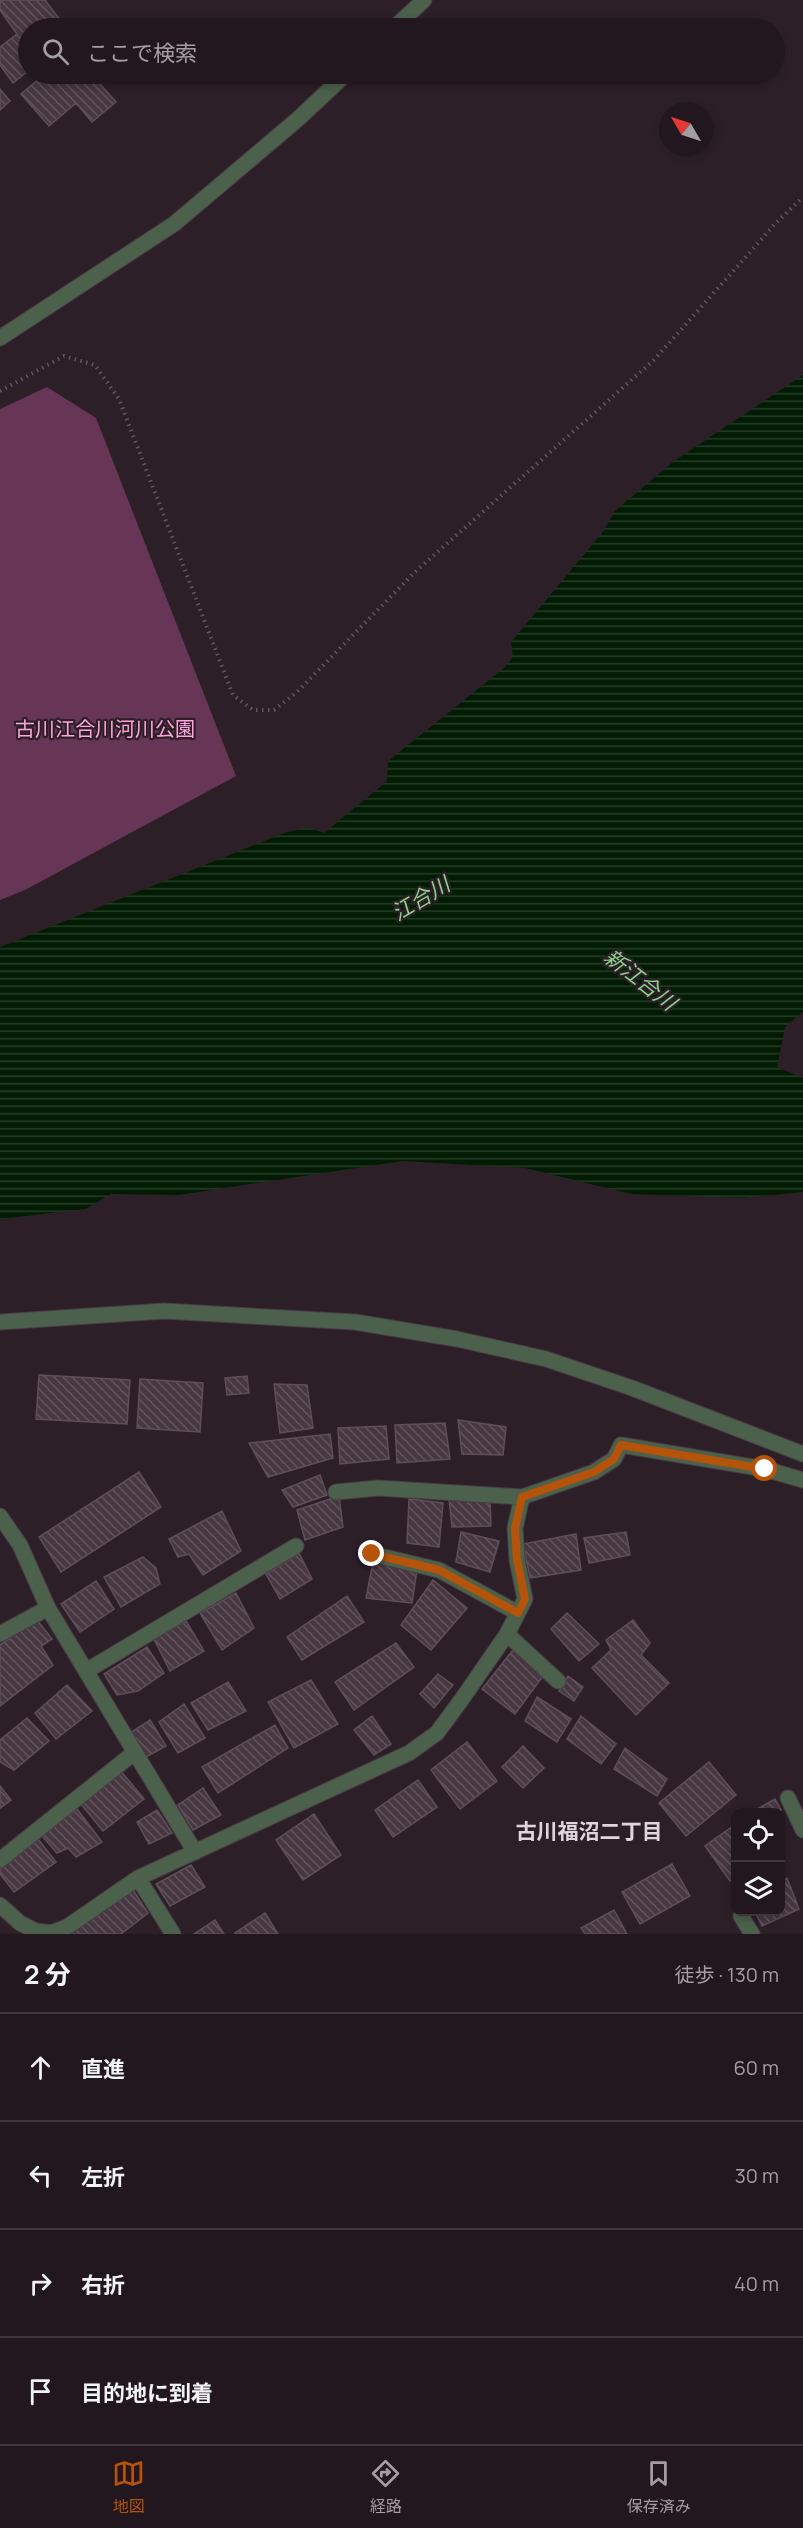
<!DOCTYPE html>
<html lang="ja">
<head>
<meta charset="utf-8">
<style>
	:root { --surface:#22171e; --page:#2a2027; --text:#f1f3f6; --muted:#a29fa4; --line:#3f363c; --accent:#b45309 }
	body { margin:0; font-family:Manrope,"Noto Sans JP",sans-serif; background:var(--page); color:var(--text) }
	.controls { position:absolute; right:18px; bottom:18px; display:grid; overflow:hidden; border-radius:12px; box-shadow:0 3px 9px #0003 }
	.controls button { width:54px; height:54px; display:grid; place-items:center; padding:0; border:0; border-bottom:2px solid var(--line); background:var(--surface); color:var(--text); font:30px sans-serif }
	.compass { position:absolute; left:659px; top:102px; width:54px; height:54px; border-radius:50%; background:var(--surface); box-shadow:0 3px 9px #0003; rotate:309deg }
	.stop { position:absolute; width:18px; height:18px; margin:-14px; border:4px solid #b45309; border-radius:50%; background:#fff }
	.stop.end { background:#b45309; border-color:#fff; box-shadow:0 2px 6px #0008 }
	.list { margin:0; padding:0; list-style:none }
	h2 { display:flex; justify-content:space-between; align-items:center; height:78px; margin:0; padding:0 24px; font-size:26px }
	h2 small { font-size:20px; font-weight:400; color:var(--muted) }
	.list li { display:grid; grid-template-columns:39px 1fr auto; gap:18px; align-items:center; box-sizing:border-box; height:108px; padding:0 24px; border-top:2px solid var(--line) }
	.list b { display:block; font-size:22px; white-space:nowrap }
	.list em { font-size:20px; font-style:normal; color:var(--muted) }
	.icon { flex:none; width:33px; height:33px; fill:none; stroke:currentColor; stroke-width:2; stroke-linecap:round; stroke-linejoin:round }
	.map { position:relative; flex:none; width:803px; height:1934px; overflow:hidden }
	.search { position:absolute; background:var(--surface); box-shadow:0 3px 9px #0003; left:18px; right:18px; top:18px; height:66px; display:flex; align-items:center; gap:15px; box-sizing:border-box; padding:0 21px; border-radius:33px; color:var(--muted); font-size:22px }
	.sheet { height:510px; background:var(--surface) }
	nav { display:flex; justify-content:space-around; align-items:center; box-sizing:border-box; height:84px; border-top:2px solid var(--line); background:var(--surface); font-size:16px; color:var(--muted) }
	nav a { display:grid; justify-items:center; gap:3px }
	nav .on { color:var(--accent) }
	.map>svg:first-child { display:block }
	.green { fill:#673556 }
	.water { fill:url(#water-rules) }
	.building { fill:url(#building-back-hatch); stroke:#5f4e58; stroke-width:1.5 }
	.lines { fill:none; stroke-linecap:round; stroke-linejoin:round }
	.minor-casing { stroke:#493c45; stroke-width:17 }
	.path { stroke:#63565e; stroke-width:4; stroke-dasharray:1.5 4.5; stroke-linecap:butt }
	.minor { stroke:#4b614b; stroke-width:15 }
	.route { stroke:#b45309; stroke-width:8 }
	.labels { text-anchor:middle; stroke-width:4.5; stroke-linejoin:round; paint-order:stroke }
	.park-label { font-size:20px; fill:#fea3dd; stroke:#2d1f28 }
	.water-label { font-size:21px; font-style:italic; fill:#8ad58a; stroke:#2d1f28 }
	.neighbourhood-label { font-size:21px; font-weight:bold; fill:#dfd5db; stroke:#2d1f28 }
</style>
</head>
<body>
<div class="map">
<svg width="803" height="1934" viewBox="0 0 803 1934">
	<defs>
		<pattern id="water-rules" width="6" height="5" patternUnits="userSpaceOnUse" patternTransform="scale(1.5)"><rect width="6" height="5" fill="#021c03"/><path d="M0 2.5h6" fill="none" stroke="#263c27"/></pattern>
		<pattern id="building-back-hatch" width="6" height="6" patternUnits="userSpaceOnUse" patternTransform="scale(1.5)"><rect width="6" height="6" fill="#473741"/><path d="M-1 5l2 2M0 0l6 6M5-1l2 2" fill="none" stroke="#61535c"/></pattern>
	</defs>
	<rect width="100%" height="100%" fill="#2d1f28"/>
	<path class="green" d="M47 387 96 418 236 776 25 890 0 900V409Z"/>
	<path class="water" d="M803 375V1012L785 1027 777 1067 803 1078V1192L741 1198 631 1194 525 1168 403 1161 179 1195 111 1194 86 1209 0 1219V947L284 833 307 827 324 833 387 781 388 761 503 669 513 657 511 642 602 533 615 511 674 461Z"/>
	<path class="building" d="M0 0H45L66 28H28V71L13 83 0 65V47L17 34 0 10Z
		M45 74H91L116 102 92 122 76 103 49 126 21 94Z
		M0 89 10 101 0 110Z
		M39 1375 130 1380 127 1424 36 1419Z
		M247 1376 249 1393 227 1395 225 1378Z
		M140 1379 203 1383 200 1432 137 1428Z
		M274 1384 307 1385 313 1428 280 1433Z
		M458 1420 506 1427 503 1455 462 1454Z
		M445 1423 450 1459 397 1463 395 1425Z
		M386 1426 389 1459 340 1464 338 1428Z
		M330 1434 333 1458 268 1477 249 1443Z
		M139 1472 161 1507 61 1572 39 1537Z
		M320 1475 327 1495 293 1507 282 1490Z
		M339 1496 343 1527 305 1540 297 1510Z
		M449 1498 490 1500 491 1526 452 1527Z
		M409 1499 443 1503 439 1547 407 1543Z
		M222 1511 241 1551 203 1575 189 1554 178 1557 169 1539Z
		M461 1532 499 1541 490 1572 456 1562Z
		M626 1532 630 1555 589 1563 584 1538Z
		M576 1534 581 1570 530 1578 523 1544Z
		M299 1553 312 1579 280 1599 266 1574Z
		M143 1557 156 1568 160 1584 121 1607 104 1577Z
		M373 1562 417 1570 412 1603 366 1598Z
		M433 1580 467 1608 431 1650 401 1625Z
		M96 1581 114 1609 80 1632 61 1604Z
		M236 1593 254 1628 222 1650 200 1613Z
		M347 1596 364 1622 302 1660 287 1637Z
		M567 1613 599 1644 579 1661 551 1629Z
		M37 1620 52 1639 41 1646 53 1665 0 1706V1645Z
		M633 1620 650 1643 641 1655 669 1683 636 1715 592 1668 611 1650 606 1640Z
		M186 1621 204 1651 170 1671 154 1639Z
		M396 1643 414 1667 354 1710 335 1682Z
		M147 1647 164 1673 138 1691 117 1695 104 1674Z
		M513 1650 543 1676 515 1714 482 1689Z
		M438 1674 453 1685 434 1708 420 1694Z
		M568 1676 583 1687 574 1701 559 1691Z
		M311 1680 338 1724 294 1748 268 1702Z
		M228 1682 246 1711 208 1730 191 1703Z
		M67 1685 92 1711 56 1739 35 1713Z
		M537 1697 571 1719 557 1742 525 1721Z
		M184 1704 205 1738 178 1753 159 1722Z
		M372 1716 391 1744 374 1755 354 1730Z
		M581 1716 616 1744 601 1764 567 1739Z
		M27 1718 49 1741 14 1770 0 1762V1740Z
		M150 1720 166 1746 146 1757 130 1733Z
		M275 1725 288 1748 218 1793 202 1767Z
		M467 1742 497 1781 460 1809 431 1770Z
		M523 1746 544 1768 523 1788 502 1767Z
		M625 1748 667 1779 657 1796 614 1769Z
		M709 1762 736 1795 686 1836 659 1803Z
		M120 1770 144 1799 103 1831 81 1804Z
		M418 1780 437 1807 393 1837 375 1810Z
		M0 1786 11 1800 0 1808Z
		M203 1788 221 1815 193 1830 178 1805Z
		M775 1799 781 1810 777 1812H763L759 1808Z
		M77 1809 102 1842 76 1857 68 1848 57 1853 42 1836Z
		M157 1810 172 1833 149 1844 137 1822Z
		M314 1814 341 1855 303 1880 276 1840Z
		M736 1824V1877L730 1881 705 1846Z
		M38 1839 56 1862 14 1892 0 1874V1869Z
		M672 1864 690 1896 640 1924 622 1892Z
		M191 1865 205 1887 170 1906 156 1884Z
		M787 1878 799 1909 762 1926 755 1912H780V1882Z
		M133 1890 148 1913 121 1934H68Z
		M614 1910 627 1934H585L581 1928Z
		M265 1913 278 1934H235V1933Z
		M215 1920 224 1934H194Z"/>
	<g class="lines">
		<defs>
			<path id="minor" d="M394 28 424 0
				M0 338 174 224 298 119 346 74
				M0 1322 164 1311 355 1322 457 1339 546 1359 632 1388 803 1454
				M336 1492 378 1488 522 1497
				M0 1516 20 1545 48 1608 0 1634
				M372 1554 439 1570 518 1613
				M48 1608 195 1852
				M507 1634 558 1681
				M86 1671 296 1546
				M788 1798 803 1830
				M0 1860 135 1752
				M138 1878 173 1934
				M0 1905 20 1923 36 1931 51 1933 67 1927 138 1878 409 1753 437 1733 462 1699 507 1634 525 1599 517 1560 515 1528 522 1497 594 1472 614 1459 621 1445 765 1469 803 1480
				M741 1916 752 1934"/>
		</defs>
		<use href="#minor" class="minor-casing"/>
		<path class="path" d="M0 391 64 356 95 365 119 399 233 695 253 710H274L297 692 415 572 654 360 775 224 803 197"/>
		<use href="#minor" class="minor"/>
	</g>
	<g class="lines">
		<path class="route" d="M372 1554 439 1570 518 1613 525 1599 517 1560 515 1528 522 1497 594 1472 614 1459 621 1445 765 1469"/>
	</g>
	<g class="labels">
		<g class="park-label">
			<text x="105" y="736">古川江合川河川公園</text>
		</g>
		<g class="water-label">
			<text transform="translate(421 899) rotate(-31)" y="7">江合川</text>
			<text transform="translate(640 980) rotate(38)" y="7">新江合川</text>
		</g>
		<g class="neighbourhood-label">
			<text x="589" y="1839">古川福沼二丁目</text>
		</g>
	</g>
</svg>
<div class="controls">
<button><svg class="icon" aria-label="locate" viewBox="0 0 24 24"><circle cx="12" cy="12" r="6"/><path d="M12 2v4M12 18v4M2 12h4M18 12h4"/></svg></button>
<button><svg class="icon" aria-label="layers" viewBox="0 0 24 24"><path d="M12 4l9 5-9 5-9-5zM3 14l9 5 9-5"/></svg></button>
</div>
<svg class="compass" viewBox="-18 -18 36 36"><path d="M0-13l5 13h-10z" fill="#e53935"/><path d="M0 13l5-13h-10z" fill="#a29fa4"/></svg>
<div class="stop" style="left:765px;top:1469px"></div>
<div class="stop end" style="left:372px;top:1554px"></div>
<div class="search"><svg class="icon" aria-label="search" viewBox="0 0 24 24"><circle cx="10" cy="10" r="6"/><path d="M15 15l6 6"/></svg>ここで検索</div>
</div>
<section class="sheet">
<h2>2 分<small>徒歩 · 130 m</small></h2>
<ul class="list">
<li><svg class="icon" aria-label="ahead" viewBox="0 0 24 24"><path d="M12 20V5M6 11l6-6 6 6"/></svg><div><b>直進</b></div><em>60 m</em></li>
<li><svg class="icon" aria-label="left" viewBox="0 0 24 24"><path d="M17 20v-9H6M10 6l-5 5 5 5"/></svg><div><b>左折</b></div><em>30 m</em></li>
<li><svg class="icon" aria-label="right" viewBox="0 0 24 24"><path d="M7 20v-9h11M14 6l5 5-5 5"/></svg><div><b>右折</b></div><em>40 m</em></li>
<li><svg class="icon" aria-label="arrive" viewBox="0 0 24 24"><path d="M6 21V4h12l-3 4 3 4H6"/></svg><div><b>目的地に到着</b></div></li>
</ul>
</section>
<nav>
<a class="on"><svg class="icon" aria-label="map" viewBox="0 0 24 24"><path d="M3 6l6-2 6 2 6-2v14l-6 2-6-2-6 2zM9 4v14M15 6v14"/></svg>地図</a>
<a><svg class="icon" aria-label="directions" viewBox="0 0 24 24"><path d="M12 3l9 9-9 9-9-9zM9 14v-3h6M13 9l2 2-2 2"/></svg>経路</a>
<a><svg class="icon" aria-label="saved" viewBox="0 0 24 24"><path d="M7 4h10v16l-5-4-5 4z"/></svg>保存済み</a>
</nav>
</body>
</html>
